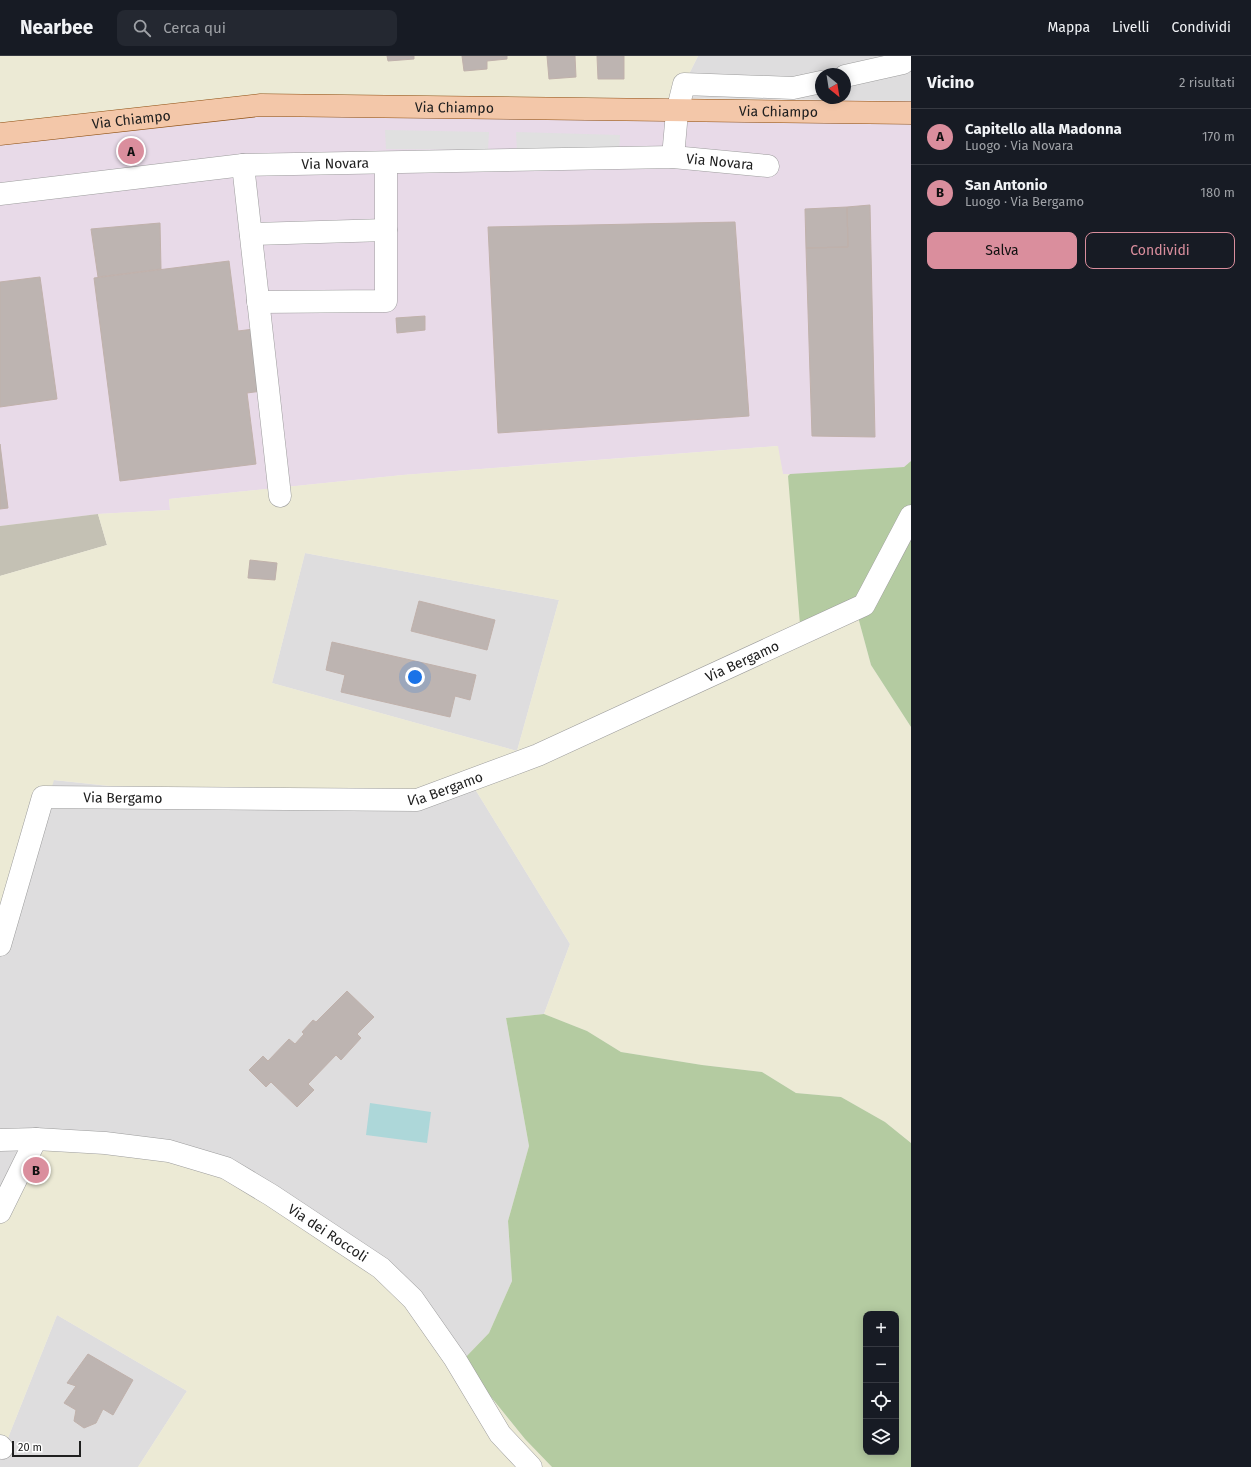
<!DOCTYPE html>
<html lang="it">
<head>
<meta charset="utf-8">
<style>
	:root { --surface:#171b24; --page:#242831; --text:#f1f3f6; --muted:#9ea1a6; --line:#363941; --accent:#da8e9d }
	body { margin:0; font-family:"Fira Sans",sans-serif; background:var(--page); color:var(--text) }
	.controls { position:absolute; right:12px; bottom:12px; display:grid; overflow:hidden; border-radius:8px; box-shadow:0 2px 10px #0003 }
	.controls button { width:36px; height:36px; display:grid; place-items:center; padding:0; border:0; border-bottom:1px solid var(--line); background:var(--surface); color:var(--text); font:20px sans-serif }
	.compass { position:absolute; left:815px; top:12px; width:36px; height:36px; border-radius:50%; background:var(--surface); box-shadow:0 2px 10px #0003; rotate:150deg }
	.scale { position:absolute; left:12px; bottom:10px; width:69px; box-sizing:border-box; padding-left:4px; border:2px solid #202020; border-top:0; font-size:11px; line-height:14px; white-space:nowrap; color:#202020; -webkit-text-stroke:3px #fff; paint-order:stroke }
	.you { position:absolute; left:415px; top:621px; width:14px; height:14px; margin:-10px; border:3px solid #fff; border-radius:50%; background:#1a73e8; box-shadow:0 0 0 6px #1a73e833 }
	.badge { display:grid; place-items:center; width:26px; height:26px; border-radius:50%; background:var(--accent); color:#111; font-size:13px; font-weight:700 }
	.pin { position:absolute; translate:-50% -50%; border:2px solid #fff; box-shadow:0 1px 4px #0006 }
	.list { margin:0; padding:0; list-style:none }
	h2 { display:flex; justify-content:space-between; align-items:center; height:52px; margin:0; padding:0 16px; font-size:17px }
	h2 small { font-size:13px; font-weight:400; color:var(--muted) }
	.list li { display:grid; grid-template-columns:26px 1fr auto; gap:12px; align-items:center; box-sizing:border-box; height:56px; padding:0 16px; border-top:1px solid var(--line) }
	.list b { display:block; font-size:15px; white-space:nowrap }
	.list p { margin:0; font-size:13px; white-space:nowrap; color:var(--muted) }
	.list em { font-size:13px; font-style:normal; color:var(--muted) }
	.actions { display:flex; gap:8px; padding:12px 16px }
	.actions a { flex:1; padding:9px 0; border:1px solid var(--accent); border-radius:8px; text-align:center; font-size:14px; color:var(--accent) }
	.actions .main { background:var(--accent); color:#111 }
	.icon { flex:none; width:22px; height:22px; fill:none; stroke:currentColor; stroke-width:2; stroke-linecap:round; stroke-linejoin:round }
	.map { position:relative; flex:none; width:911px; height:1411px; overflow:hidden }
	header { display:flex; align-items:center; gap:24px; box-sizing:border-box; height:56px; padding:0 20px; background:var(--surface); border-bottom:1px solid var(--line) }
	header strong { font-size:19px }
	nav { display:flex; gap:22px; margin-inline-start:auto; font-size:14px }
	.search { width:280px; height:36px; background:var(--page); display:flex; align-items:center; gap:10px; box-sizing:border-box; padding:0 14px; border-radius:8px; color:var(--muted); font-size:15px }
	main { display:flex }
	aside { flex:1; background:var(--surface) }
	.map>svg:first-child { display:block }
	.residential { fill:#deddde; fill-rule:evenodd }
	.industrial { fill:#e8dae8 }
	.construction { fill:#c4c1b4 }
	.farmland { fill:#ecead5; fill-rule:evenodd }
	.forest { fill:#b4cba1; fill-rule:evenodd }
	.parking { fill:#e0e0e0 }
	.water { fill:#add7d9 }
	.building { fill:#bdb4b1; stroke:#c0b1ab }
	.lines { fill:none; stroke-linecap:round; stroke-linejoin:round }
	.minor-casing { stroke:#9d9d9d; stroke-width:23 }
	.major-casing { stroke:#8e4e0f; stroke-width:23 }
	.minor { stroke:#fff; stroke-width:22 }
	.major { stroke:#f3c7a9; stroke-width:22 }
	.labels { text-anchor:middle; stroke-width:3.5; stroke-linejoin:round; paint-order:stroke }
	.street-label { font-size:14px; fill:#202020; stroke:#fff }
</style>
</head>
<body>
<header>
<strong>Nearbee</strong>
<div class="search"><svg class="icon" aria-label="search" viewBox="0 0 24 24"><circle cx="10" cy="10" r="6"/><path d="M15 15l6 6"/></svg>Cerca qui</div>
<nav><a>Mappa</a><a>Livelli</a><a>Condividi</a></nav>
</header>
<main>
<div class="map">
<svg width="911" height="1411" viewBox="0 0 911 1411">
	<rect width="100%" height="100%" fill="#f0ece8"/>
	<path class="residential" d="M698 0H911V45L677 42ZM821 18H845V42H821Z
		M305 497 559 544 517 695 272 627Z
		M53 724 261 746 475 733 570 888 544 958 506 962 529 1090 508 1165 512 1225 489 1277 462 1305 0 1156V898Z
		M57 1259 187 1335 138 1411H0V1402Z"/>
	<path class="industrial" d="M257 40 911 45V405L904 411 783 419 777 390 403 419 169 443 170 454 98 458 0 470V67Z"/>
	<path class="construction" d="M98 458 107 489 0 520V470Z"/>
	<path class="farmland" d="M0 0H698L677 42 257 40 0 67Z
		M778 390 783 418H790L788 420 858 561 871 609 911 671V1087L885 1066 841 1041 796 1037 762 1016 702 1009 621 996 587 975 544 958 570 888 475 733 261 746 54 724 0 898V520L107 489 98 458 170 454 169 443 403 419ZM305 497 559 544 517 695 272 627Z
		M36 1083 230 1110 378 1205 525 1383 552 1411H138L187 1335 57 1259 0 1402V1156Z"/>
	<path class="forest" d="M911 405V671L871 609 858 561 801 581 788 420 790 418 904 411Z
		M544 958 587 975 621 996 702 1009 762 1016 796 1037 841 1041 885 1066 911 1087V1411H552L525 1383 462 1305 489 1277 512 1225 508 1165 529 1090 506 962ZM866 1258H896V1396H866Z"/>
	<path class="parking" d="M385 74 489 76 488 94 386 93Z
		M516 76 620 79 619 97 517 96Z"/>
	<path class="water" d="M370 1047 431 1056 427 1087 366 1079Z"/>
	<path class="building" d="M387 0H414V3L388 5Z
		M462 0H507V3L487 5V13L464 15Z
		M547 0H575L576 21 549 23Z
		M597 0H624V23H598Z
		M870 149 875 381 812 380 806 192 848 191 847 151Z
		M847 151 848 191 806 192 805 153Z
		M735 166 749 360 498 377 488 171Z
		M160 167 161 213 98 221 91 173Z
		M229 205 238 275 254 273 262 335 247 337 256 408 120 425 94 222Z
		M40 221 57 343 0 351V226Z
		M425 260V274L397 277 396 262Z
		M0 388 8 452 0 453Z
		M250 504 277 507 275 524 248 522Z
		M419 545 495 564 487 594 411 575Z
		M332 586 476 619 470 644 455 640 450 661 341 636 345 619 326 614Z
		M347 935 374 961 357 978 361 982 341 1004 336 999 308 1028 314 1034 297 1051 271 1026 266 1031 249 1014 263 1000 268 1005 289 983 295 988 304 978 302 976 313 964 316 966Z
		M88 1298 133 1324 113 1359 103 1353 96 1367 84 1372 74 1365 76 1354 64 1347 76 1330 67 1327Z"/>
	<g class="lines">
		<defs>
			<g id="minor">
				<path d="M845 20 903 7"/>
				<path d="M673 101 677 56 684 28 793 32 821 26"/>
				<path d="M243 109 280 440"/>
				<path id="s1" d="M0 138 243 109 673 101 768 110"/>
				<path d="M251 178 386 174"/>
				<path d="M258 246 386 245V107"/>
				<path id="s2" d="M0 889 43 741 417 744 538 699 864 549 911 460"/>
				<path id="s3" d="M0 1084 36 1083 105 1087 169 1095 226 1112 271 1139 381 1212 413 1243 455 1303 500 1378 531 1411"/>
				<path d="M0 1156 36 1083"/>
				<path d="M0 1390 2 1392"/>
			</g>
			<g id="major">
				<path id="s4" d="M0 78 261 49 911 57"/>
			</g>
		</defs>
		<use href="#minor" class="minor-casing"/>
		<use href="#major" class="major-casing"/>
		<use href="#minor" class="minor"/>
		<use href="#major" class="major"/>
	</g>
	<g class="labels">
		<g class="street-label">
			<text dy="5" stroke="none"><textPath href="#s4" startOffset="456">Via Chiampo</textPath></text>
			<text dy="5" stroke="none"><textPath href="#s4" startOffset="780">Via Chiampo</textPath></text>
			<text dy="5" stroke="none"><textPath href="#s4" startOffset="132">Via Chiampo</textPath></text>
			<text dy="5" stroke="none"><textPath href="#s1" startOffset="722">Via Novara</textPath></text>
			<text dy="5" stroke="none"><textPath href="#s1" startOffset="337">Via Novara</textPath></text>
			<text dy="5" stroke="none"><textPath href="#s2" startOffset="882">Via Bergamo</textPath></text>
			<text dy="5" stroke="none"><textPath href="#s2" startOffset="558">Via Bergamo</textPath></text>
			<text dy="5" stroke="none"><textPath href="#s2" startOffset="234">Via Bergamo</textPath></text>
			<text dy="5" stroke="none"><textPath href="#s3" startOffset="350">Via dei Roccoli</textPath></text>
		</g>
	</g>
</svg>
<div class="controls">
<button>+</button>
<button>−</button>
<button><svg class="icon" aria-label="locate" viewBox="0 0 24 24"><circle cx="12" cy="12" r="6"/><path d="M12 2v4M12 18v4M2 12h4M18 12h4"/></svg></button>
<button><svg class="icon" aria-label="layers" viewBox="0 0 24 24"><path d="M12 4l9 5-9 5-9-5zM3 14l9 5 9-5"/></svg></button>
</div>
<svg class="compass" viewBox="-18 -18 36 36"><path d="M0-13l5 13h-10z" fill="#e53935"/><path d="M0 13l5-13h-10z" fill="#9ea1a6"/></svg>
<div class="scale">20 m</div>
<div class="you"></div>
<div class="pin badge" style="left:131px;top:95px">A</div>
<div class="pin badge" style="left:36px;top:1114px">B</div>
</div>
<aside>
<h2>Vicino<small>2 risultati</small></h2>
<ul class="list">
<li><span class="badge">A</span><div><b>Capitello alla Madonna</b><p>Luogo · Via Novara</p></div><em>170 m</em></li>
<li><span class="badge">B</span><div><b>San Antonio</b><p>Luogo · Via Bergamo</p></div><em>180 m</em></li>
</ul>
<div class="actions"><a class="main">Salva</a><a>Condividi</a></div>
</aside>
</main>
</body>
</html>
